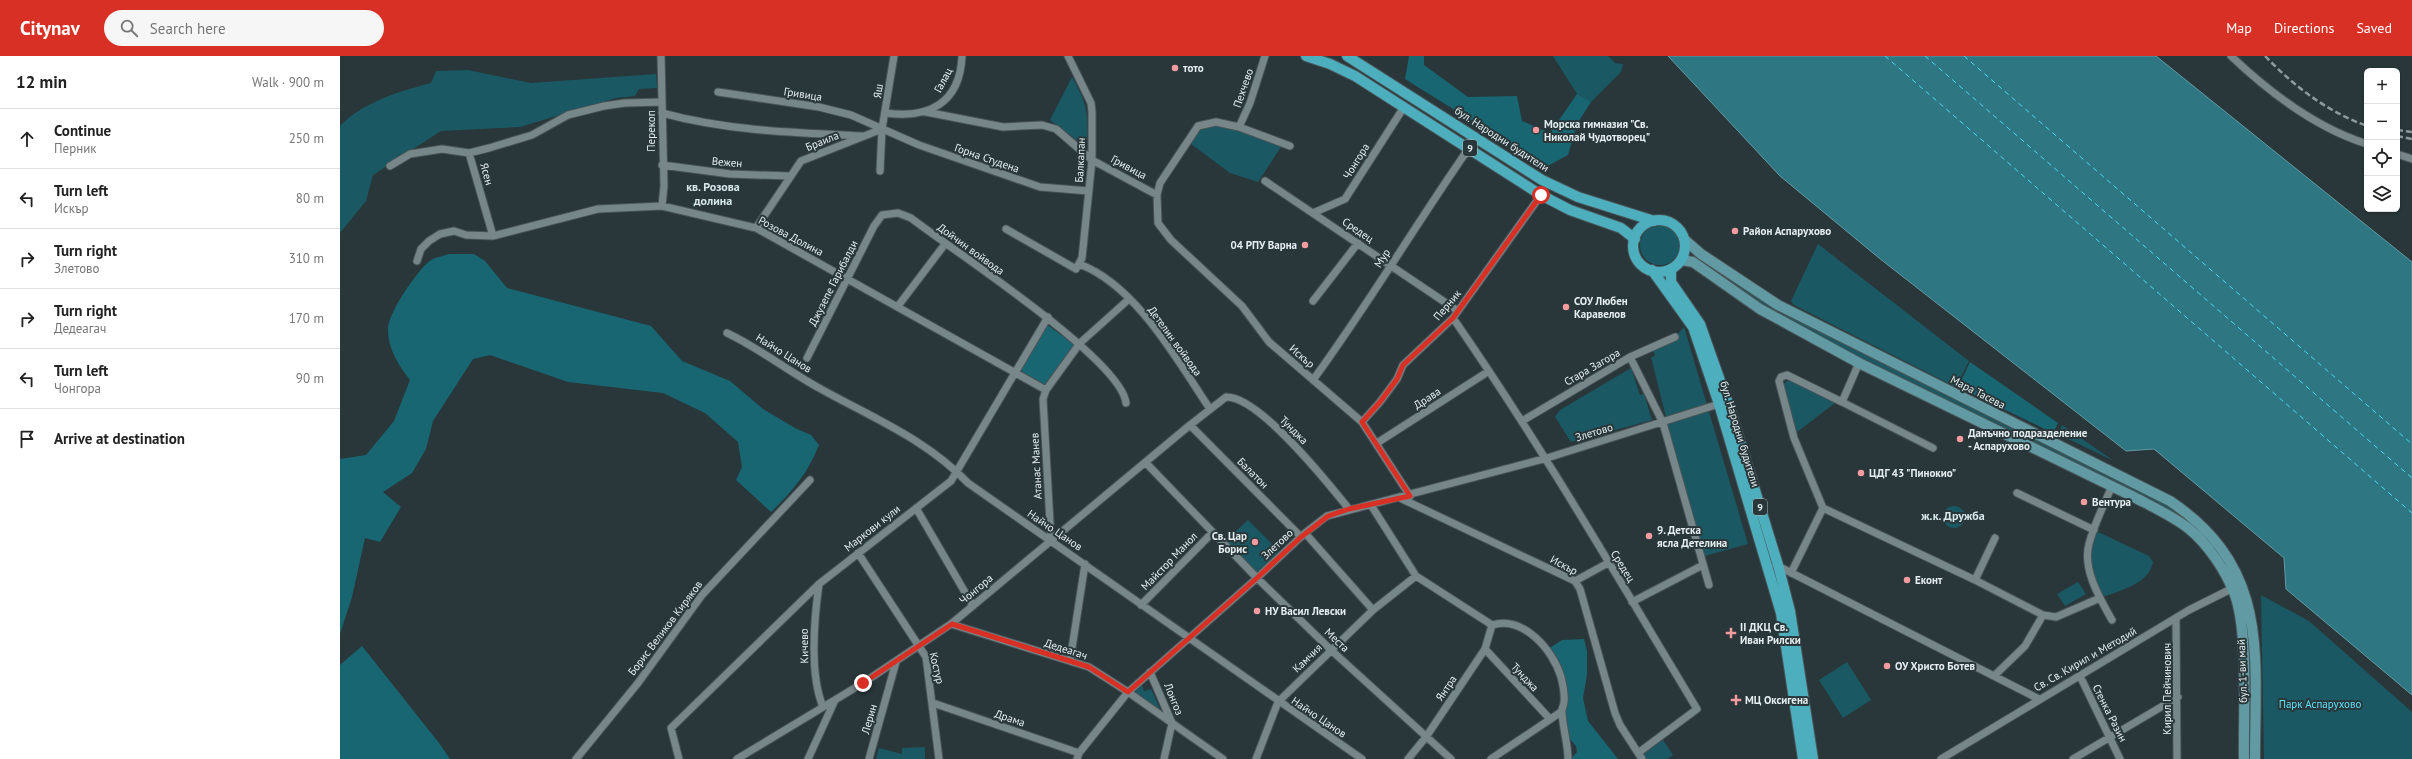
<!DOCTYPE html>
<html lang="en">
<head>
<meta charset="utf-8">
<style>
	:root { --surface:#fff; --page:#f6f6f6; --text:#222; --muted:#767676; --line:#e0e0e0; --accent:#d93025 }
	body { margin:0; font-family:"PT Sans",sans-serif; background:var(--page); color:var(--text) }
	.controls { position:absolute; right:12px; top:12px; display:grid; overflow:hidden; border-radius:6px; box-shadow:0 1px 3px #0004 }
	.controls button { width:36px; height:36px; display:grid; place-items:center; padding:0; border:0; border-bottom:1px solid var(--line); background:var(--surface); color:var(--text); font:20px sans-serif }
	.stop { position:absolute; width:12px; height:12px; margin:-9px; border:3px solid #d93025; border-radius:50%; background:#fff }
	.stop.end { background:#d93025; border-color:#fff; box-shadow:0 1px 4px #0008 }
	.list { margin:0; padding:0; list-style:none }
	h2 { display:flex; justify-content:space-between; align-items:center; height:52px; margin:0; padding:0 16px; font-size:17px }
	h2 small { font-size:13px; font-weight:400; color:var(--muted) }
	.list li { display:grid; grid-template-columns:26px 1fr auto; gap:12px; align-items:center; box-sizing:border-box; height:60px; padding:0 16px; border-top:1px solid var(--line) }
	.list b { display:block; font-size:15px; white-space:nowrap }
	.list p { margin:0; font-size:13px; white-space:nowrap; color:var(--muted) }
	.list em { font-size:13px; font-style:normal; color:var(--muted) }
	.icon { flex:none; width:22px; height:22px; fill:none; stroke:currentColor; stroke-width:2; stroke-linecap:round; stroke-linejoin:round }
	.map { position:relative; flex:none; width:2072px; height:703px; overflow:hidden }
	header { display:flex; align-items:center; gap:24px; box-sizing:border-box; height:56px; padding:0 20px; background:var(--accent); color:#fff }
	header strong { font-size:19px }
	nav { display:flex; gap:22px; margin-inline-start:auto; font-size:14px }
	.search { width:280px; height:36px; background:var(--page); display:flex; align-items:center; gap:10px; box-sizing:border-box; padding:0 14px; border-radius:22px; color:var(--muted); font-size:15px }
	main { display:flex }
	aside { flex:1; background:var(--surface) }
	.map>svg:first-child { display:block }
	.green { fill:#1a5963 }
	.forest { fill:#186672 }
	.water { fill:#2d7682; stroke:#649aa3 }
	.lines { fill:none; stroke-linecap:round; stroke-linejoin:round }
	.ferry { stroke:#4ddaf1; stroke-width:1; stroke-dasharray:5 4; stroke-linecap:butt }
	.street-casing { stroke:#485457; stroke-width:9 }
	.secondary-casing { stroke:#485457; stroke-width:12 }
	.primary-casing { stroke:#485457; stroke-width:12 }
	.street { stroke:#768689; stroke-width:7 }
	.secondary { stroke:#619aa3; stroke-width:10 }
	.primary { stroke:#4daebd; stroke-width:10 }
	.rail { stroke:#8d999b; stroke-width:2.5; stroke-dasharray:6 3; stroke-linecap:butt }
	.route { stroke:#d93025; stroke-width:5 }
	.poi-dot { fill:#f49b9f; stroke:#29373a; stroke-width:1.5 }
	.labels { text-anchor:middle; stroke-width:4; stroke-linejoin:round; paint-order:stroke }
	.shield { fill:#29373a; stroke:#acb6b9; stroke-width:1 }
	.shield-label { font-size:10px; font-weight:bold; fill:#e4edef }
	.poi-label { font-size:11px; font-weight:bold; fill:#e4edef; stroke:#29373a; text-anchor:start }
	.street-label { font-size:11px; fill:#e4edef; stroke:#29373a }
	.park-label { font-size:11px; fill:#59e4fb; stroke:#29373a }
	.neighbourhood-label { font-size:12px; font-weight:bold; fill:#d6e7ea; stroke:#29373a }
</style>
</head>
<body>
<header>
<strong>Citynav</strong>
<div class="search"><svg class="icon" aria-label="search" viewBox="0 0 24 24"><circle cx="10" cy="10" r="6"/><path d="M15 15l6 6"/></svg>Search here</div>
<nav><a>Map</a><a>Directions</a><a>Saved</a></nav>
</header>
<main>
<aside>
<h2>12 min<small>Walk · 900 m</small></h2>
<ul class="list">
<li><svg class="icon" aria-label="ahead" viewBox="0 0 24 24"><path d="M12 20V5M6 11l6-6 6 6"/></svg><div><b>Continue</b><p>Перник</p></div><em>250 m</em></li>
<li><svg class="icon" aria-label="left" viewBox="0 0 24 24"><path d="M17 20v-9H6M10 6l-5 5 5 5"/></svg><div><b>Turn left</b><p>Искър</p></div><em>80 m</em></li>
<li><svg class="icon" aria-label="right" viewBox="0 0 24 24"><path d="M7 20v-9h11M14 6l5 5-5 5"/></svg><div><b>Turn right</b><p>Злетово</p></div><em>310 m</em></li>
<li><svg class="icon" aria-label="right" viewBox="0 0 24 24"><path d="M7 20v-9h11M14 6l5 5-5 5"/></svg><div><b>Turn right</b><p>Дедеагач</p></div><em>170 m</em></li>
<li><svg class="icon" aria-label="left" viewBox="0 0 24 24"><path d="M17 20v-9H6M10 6l-5 5 5 5"/></svg><div><b>Turn left</b><p>Чонгора</p></div><em>90 m</em></li>
<li><svg class="icon" aria-label="arrive" viewBox="0 0 24 24"><path d="M6 21V4h12l-3 4 3 4H6"/></svg><div><b>Arrive at destination</b></div></li>
</ul>
</aside>
<div class="map">
<svg width="2072" height="703" viewBox="0 0 2072 703">
	<rect width="100%" height="100%" fill="#29373a"/>
	<path class="green" d="M1213 0H1268L1275 7 1283 8 1281 16 1251 46 1237 38Z
		M128 14 191 27 316 18 317 32 299 33 295 40 276 42 180 71 101 75 33 119 26 145 0 177V70C23 46 60 35 91 27L96 15Z
		M732 21C747 48 748 54 747 84L742 88 710 64Z
		M875 69 886 70 941 91 918 126 890 117 851 88 861 72Z
		M1300 189a20 20 0 1 1 40 0a20 20 0 1 1-40 0Z
		M1478 188 1629 305 1616 331 1454 249 1451 245Z
		M1384 214 1428 244 1828 449 1869 482 1891 515 1849 474 1519 307 1378 223Z
		M1344 271 1408 488 1361 501 1311 301 1315 300 1312 291 1335 281Z
		M1291 312 1300 339 1304 338 1312 364 1231 386 1215 361 1220 354Z
		M1449 323 1495 347 1457 376 1443 329Z
		M1722 369 1774 405 1718 378Z
		M1603 461a11 11 0 1 1 22 0a11 11 0 1 1-22 0Z
		M908 464 942 498 917 522 882 488Z
		M1754 474 1809 500 1813 506C1809 528 1779 535 1760 542L1754 527 1748 489Z
		M1738 526 1746 538 1725 550 1717 538Z
		M1921 539 1969 565 2072 656V703H1924Z
		M1907 570 1911 634V703H1908Z
		M1507 606 1531 644 1503 662 1479 624Z
		M802 629 804 635 811 633 821 655 818 657 792 637Z
		M1323 684 1333 699 1327 703H1307L1303 698Z
		M585 691V703H536L539 692 562 698V692Z"/>
	<path class="forest" d="M1069 0H1084V9L1128 41 1177 40 1182 65 1210 77 1237 38 1251 46 1237 68 1228 99 1206 111 1065 23Z
		M109 198H134L145 205 167 232 311 270 342 305 390 325 423 353 455 372 471 379 479 389C468 417 452 436 431 456L396 424 402 411 398 386 365 357 323 337 228 326 150 299 133 303 93 365 86 393 72 417 43 436 61 451 40 486 25 482 12 541 0 578V403L26 399 54 365 70 324C59 310 48 293 48 274 47 258 78 213 91 204 96 201 104 200 109 198Z
		M706 268 735 289 705 331 680 314Z
		M1630 306 1718 367 1713 377 1618 331Z
		M1244 583 1247 595V619L1243 642 1248 665 1278 703H1231L1237 696 1236 690 1230 683 1225 655 1227 645 1208 593 1222 584Z
		M22 590 99 687 110 703H0V609Z"/>
	<path class="water" d="M1328 0H1816L2072 206V639L1946 533 1944 502 1814 393 1786 395 1539 202 1440 120Z"/>
	<g class="lines">
		<path class="ferry" d="M1545 0 2072 457
			M1585 0 2072 422
			M1624 0 2072 388"/>
		<defs>
			<path id="street" d="M321 0 324 130 322 150
				M1891 0C1930 37 1976 72 2027 88
				M378 36 479 51 511 59 579 89 700 131 749 135
				M586 56 663 71 702 69 716 73 752 104 817 139 820 127 858 70 876 66 899 71 950 90
				M322 57C388 75 456 77 524 80
				M546 57C589 63 620 47 622 0
				M899 71 910 47 925 0
				M129 97 153 180
				M2057 98 2072 103
				M322 109 390 118 449 120
				M50 110 70 98 102 93 129 97 149 92 192 79 228 59 264 50 285 47 322 46
				M540 115 542 73 554 0
				M925 125 1118 255
				M817 139 818 167 831 184 902 250 929 286 1022 366 1070 440
				M973 157 1005 143 1064 51
				M416 172 461 105 542 73
				M666 173 736 213 742 202 752 104V56L751 47 728 0
				M77 205 81 193 89 185 100 178 114 175 126 179 153 180 258 153 322 150 416 172 706 334
				M739 208C796 229 837 304 870 353
				M973 245 1018 187
				M558 250 605 188
				M1113 262C1201 389 1278 522 1357 653L1298 697
				M387 277C419 292 448 315 479 332 531 361 586 383 628 427 760 518 890 612 1022 703
				M1290 301 1323 367 1369 529
				M467 302 534 170 542 159 558 157 571 162C612 194 781 303 786 347
				M1519 307 1502 346 1447 319 1441 321 1439 325 1454 382 1483 452 1635 524 1655 482
				M973 324C1028 249 1076 168 1129 92
				M1502 346 1593 392
				M1182 365 1290 301 1335 281
				M1022 366 1040 346 1057 323 1063 309 1113 262 1201 139
				M850 369 961 481
				M1037 387 1149 315
				M806 407 917 522 991 594 1111 703
				M1677 437 1754 474
				M1060 442 1235 525 1240 533 1275 657 1280 669 1302 703
				M1031 449 1076 520 1152 569
				M576 452 633 550
				M965 477 1033 554
				M711 484 703 343 706 334 740 287 789 243
				M518 497 586 601 599 703
				M1436 509 1699 643
				M1451 517 1483 452
				M1635 524 1703 559 1716 561 1760 542
				M1235 525 1268 507
				M479 528C474 564 469 617 483 651
				M1292 546 1363 509
				M801 549 872 477
				M1836 562 1837 703
				M1772 564C1760 543 1742 513 1749 488 1754 468 1764 449 1772 430
				M611 568 749 611 788 636 883 703
				M1152 569C1183 559 1213 594 1221 621 1223 629 1225 638 1224 646 1224 650 1221 653 1222 657 1223 673 1228 688 1228 703
				M1145 593 1210 663
				M730 605 745 508
				M810 616 832 667 824 703
				M1654 620 1685 590 1703 559
				M1740 620 1780 703
				M593 647 739 697
				M236 703 298 627 362 539 470 424
				M339 703 331 672 479 528 611 425 708 261
				M397 703 523 627 611 568 850 369 886 341C919 340 988 427 1009 453
				M468 703 495 644
				M529 703 556 606
				M737 703 739 697 788 636 917 522 965 477 987 460 1207 402 1379 348
				M916 703 938 646 1033 554 1076 520
				M1068 703 1086 681 1145 593 1152 569
				M1151 703 1221 656
				M1601 703 1849 554 1895 531
				M1733 703 1838 641"/>
			<path id="secondary" d="M1345 184 1361 198 1438 249 1830 445C1930 512 1915 597 1915 703
				M1341 204 1353 206 1420 253 1519 307 1792 440C1811 450 1831 459 1848 472 1868 488 1886 515 1895 539 1909 580 1903 658 1904 703"/>
			<path id="primary" d="M966 0 990 8 1015 20 1201 139 1230 154 1281 172 1295 183
				M1007 0 1202 124 1238 141 1314 165
				M1293 190a26 26 0 1 1 52 0a26 26 0 1 1-52 0Z
				M1331 213V226L1360 268 1390 353 1438 509 1450 555 1473 703
				M1312 214 1353 271 1379 348 1441 557 1463 703"/>
		</defs>
		<use href="#street" class="street-casing"/>
		<use href="#secondary" class="secondary-casing"/>
		<use href="#primary" class="primary-casing"/>
		<use href="#street" class="street"/>
		<use href="#secondary" class="secondary"/>
		<use href="#primary" class="primary"/>
		<path class="rail" d="M1925 0C1955 31 1986 55 2027 70
			M2057 74 2072 76
			M2057 80 2072 83"/>
	</g>
	<g class="lines">
		<path class="route" d="M523 627 612 568 749 611 788 636 917 522 961 481 988 460 1009 453 1070 440 1022 366 1040 346 1057 323 1063 309 1113 262 1201 139"/>
	</g>
	<g class="poi-dot">
		<circle cx="835" cy="12" r="4"/>
		<circle cx="1196" cy="74" r="4"/>
		<circle cx="1395" cy="175" r="4"/>
		<circle cx="965" cy="189" r="4"/>
		<circle cx="1226" cy="251" r="4"/>
		<circle cx="1620" cy="383" r="4"/>
		<circle cx="1521" cy="417" r="4"/>
		<circle cx="1744" cy="446" r="4"/>
		<circle cx="1309" cy="480" r="4"/>
		<circle cx="915" cy="486" r="4"/>
		<circle cx="1567" cy="524" r="4"/>
		<circle cx="917" cy="555" r="4"/>
		<path d="M1389 571h4v4h4v4h-4v4h-4v-4h-4v-4h4z"/>
		<circle cx="1547" cy="610" r="4"/>
		<path d="M1394 638h4v4h4v4h-4v4h-4v-4h-4v-4h4z"/>
	</g>
	<g class="labels">
		<g class="shield">
			<rect x="1123" y="84" width="14" height="16" rx="3"/>
			<rect x="1413" y="443" width="14" height="16" rx="3"/>
		</g>
		<g class="shield-label">
			<text x="1130" y="96">9</text>
			<text x="1420" y="455">9</text>
		</g>
		<g class="poi-label">
			<text x="843" y="16">тото</text>
			<text x="1204" y="72">Морска гимназия "Св.<tspan x="1204" dy="13">Николай Чудотворец"</tspan></text>
			<text x="1403" y="179">Район Аспарухово</text>
			<text x="957" y="193" text-anchor="end">04 РПУ Варна</text>
			<text x="1234" y="249">СОУ Любен<tspan x="1234" dy="13">Каравелов</tspan></text>
			<text x="1628" y="381">Данъчно подразделение<tspan x="1628" dy="13">- Аспарухово</tspan></text>
			<text x="1529" y="421">ЦДГ 43 "Пинокио"</text>
			<text x="1752" y="450">Вентура</text>
			<text x="1317" y="478">9. Детска<tspan x="1317" dy="13">ясла Детелина</tspan></text>
			<text x="907" y="484" text-anchor="end">Св. Цар<tspan x="907" dy="13">Борис</tspan></text>
			<text x="1575" y="528">Еконт</text>
			<text x="925" y="559">НУ Васил Левски</text>
			<text x="1400" y="575">II ДКЦ Св.<tspan x="1400" dy="13">Иван Рилски</tspan></text>
			<text x="1555" y="614">ОУ Христо Ботев</text>
			<text x="1405" y="648">МЦ Оксигена</text>
		</g>
		<g class="street-label">
			<text transform="translate(603 24) rotate(-62)" y="4">Галац</text>
			<text transform="translate(903 32) rotate(-71)" y="4">Пехчево</text>
			<text transform="translate(538 35) rotate(-82)" y="4">Яш</text>
			<text transform="translate(463 38) rotate(9)" y="4">Гривица</text>
			<text transform="translate(311 75) rotate(-90)" y="4">Перекоп</text>
			<text transform="translate(1162 83) rotate(33)" y="4">бул. Народни будители</text>
			<text transform="translate(482 85) rotate(-22)" y="4">Браила</text>
			<text transform="translate(647 102) rotate(19)" y="4">Горна Студена</text>
			<text transform="translate(740 104) rotate(-87)" y="4">Балкапан</text>
			<text transform="translate(1016 105) rotate(-58)" y="4">Чонгора</text>
			<text transform="translate(387 106) rotate(5)" y="4">Вежен</text>
			<text transform="translate(789 111) rotate(28)" y="4">Гривица</text>
			<text transform="translate(147 118) rotate(74)" y="4">Ясен</text>
			<text transform="translate(1018 174) rotate(34)" y="4">Средец</text>
			<text transform="translate(451 180) rotate(28)" y="4">Розова Долина</text>
			<text transform="translate(631 193) rotate(36)" y="4">Дойчин войвода</text>
			<text transform="translate(1042 202) rotate(-57)" y="4">Мур</text>
			<text transform="translate(493 227) rotate(-63)" y="4">Джузепе Гарибалди</text>
			<text transform="translate(1107 249) rotate(-50)" y="4">Перник</text>
			<text transform="translate(835 285) rotate(54)" y="4">Детелин войвода</text>
			<text transform="translate(444 297) rotate(32)" y="4">Найчо Цанов</text>
			<text transform="translate(962 300) rotate(41)" y="4">Искър</text>
			<text transform="translate(1252 311) rotate(-30)" y="4">Стара Загора</text>
			<text transform="translate(1638 336) rotate(27)" y="4">Мара Тасева</text>
			<text transform="translate(1087 342) rotate(-33)" y="4">Драва</text>
			<text transform="translate(954 374) rotate(45)" y="4">Тунджа</text>
			<text transform="translate(1254 376) rotate(-17)" y="4">Злетово</text>
			<text transform="translate(1400 378) rotate(73)" y="4">бул. Народни будители</text>
			<text transform="translate(696 410) rotate(-93)" y="4">Атанас Манев</text>
			<text transform="translate(913 417) rotate(45)" y="4">Балатон</text>
			<text transform="translate(532 472) rotate(-38)" y="4">Маркови кули</text>
			<text transform="translate(715 474) rotate(34)" y="4">Найчо Цанов</text>
			<text transform="translate(937 488) rotate(-43)" y="4">Злетово</text>
			<text transform="translate(829 505) rotate(-46)" y="4">Майстор Манол</text>
			<text transform="translate(1224 509) rotate(28)" y="4">Искър</text>
			<text transform="translate(1283 510) rotate(58)" y="4">Средец</text>
			<text transform="translate(636 533) rotate(-40)" y="4">Чонгора</text>
			<text transform="translate(325 572) rotate(-53)" y="4">Борис Великов Киряков</text>
			<text transform="translate(997 584) rotate(44)" y="4">Места</text>
			<text transform="translate(464 590) rotate(-91)" y="4">Кичево</text>
			<text transform="translate(726 593) rotate(18)" y="4">Дедеагач</text>
			<text transform="translate(967 602) rotate(-44)" y="4">Камчия</text>
			<text transform="translate(1745 603) rotate(-30)" y="4">Св. Св. Кирил и Методий</text>
			<text transform="translate(597 612) rotate(77)" y="4">Костур</text>
			<text transform="translate(1902 615) rotate(-92)" y="4">бул. 1-ви май</text>
			<text transform="translate(1185 621) rotate(47)" y="4">Тунджа</text>
			<text transform="translate(1106 632) rotate(-56)" y="4">Янтра</text>
			<text transform="translate(1827 633) rotate(-90)" y="4">Кирил Пейчинович</text>
			<text transform="translate(834 643) rotate(68)" y="4">Лонгоз</text>
			<text transform="translate(1770 657) rotate(63)" y="4">Стенка Разин</text>
			<text transform="translate(979 661) rotate(34)" y="4">Найчо Цанов</text>
			<text transform="translate(670 662) rotate(19)" y="4">Драма</text>
			<text transform="translate(529 663) rotate(-74)" y="4">Лерин</text>
		</g>
		<g class="park-label">
			<text x="1980" y="652">Парк Аспарухово</text>
		</g>
		<g class="neighbourhood-label">
			<text x="373" y="135">кв. Розова<tspan x="373" dy="14">долина</tspan></text>
			<text x="1613" y="464">ж.к. Дружба</text>
		</g>
	</g>
</svg>
<div class="controls">
<button>+</button>
<button>−</button>
<button><svg class="icon" aria-label="locate" viewBox="0 0 24 24"><circle cx="12" cy="12" r="6"/><path d="M12 2v4M12 18v4M2 12h4M18 12h4"/></svg></button>
<button><svg class="icon" aria-label="layers" viewBox="0 0 24 24"><path d="M12 4l9 5-9 5-9-5zM3 14l9 5 9-5"/></svg></button>
</div>
<div class="stop" style="left:1201px;top:139px"></div>
<div class="stop end" style="left:523px;top:627px"></div>
</div>
</main>
</body>
</html>
